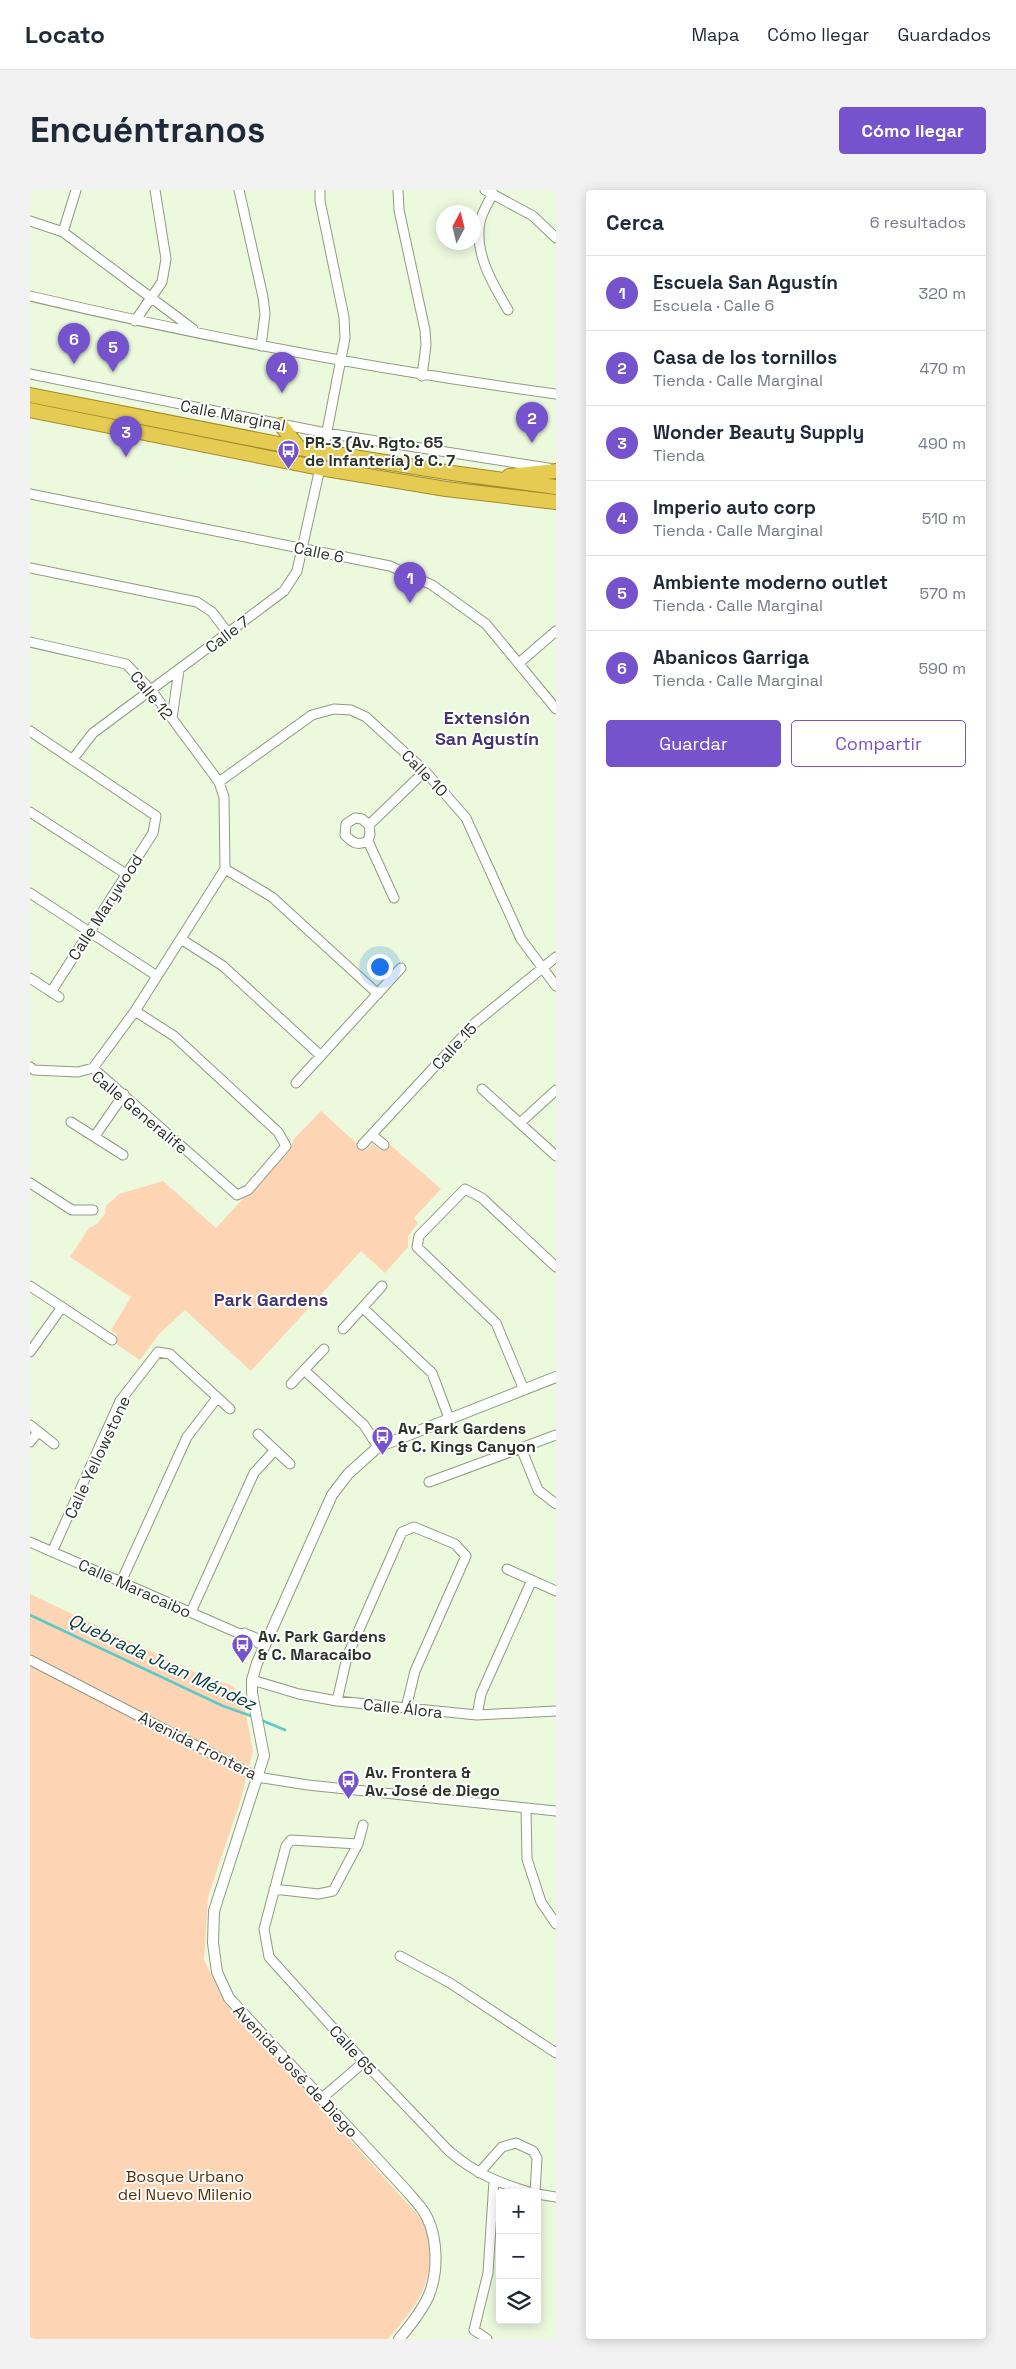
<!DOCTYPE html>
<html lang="es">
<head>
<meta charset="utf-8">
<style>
	:root { --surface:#fff; --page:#f2f2f3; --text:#1f2937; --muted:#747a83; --line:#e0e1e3; --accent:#7553cc }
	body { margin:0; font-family:"Space Grotesk",sans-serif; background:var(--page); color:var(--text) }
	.controls { position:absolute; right:15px; bottom:15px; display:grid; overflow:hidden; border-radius:5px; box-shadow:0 2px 12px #0003 }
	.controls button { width:45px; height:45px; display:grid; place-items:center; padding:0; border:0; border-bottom:1px solid var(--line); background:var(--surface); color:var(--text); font:25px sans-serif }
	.compass { position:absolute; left:406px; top:15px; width:45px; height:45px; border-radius:50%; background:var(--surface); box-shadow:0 2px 12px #0003; rotate:7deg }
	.you { position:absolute; left:349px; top:776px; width:18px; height:18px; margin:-12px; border:4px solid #fff; border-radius:50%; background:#1a73e8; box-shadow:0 0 0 8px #1a73e833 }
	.badge { display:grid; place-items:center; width:32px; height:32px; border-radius:50%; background:var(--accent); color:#fff; font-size:16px; font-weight:700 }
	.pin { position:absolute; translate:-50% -41px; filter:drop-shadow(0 1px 2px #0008) }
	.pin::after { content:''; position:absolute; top:26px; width:18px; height:15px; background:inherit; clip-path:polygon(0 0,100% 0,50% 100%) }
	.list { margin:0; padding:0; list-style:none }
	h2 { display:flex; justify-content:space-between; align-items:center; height:65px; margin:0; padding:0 20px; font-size:21px }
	h2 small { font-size:16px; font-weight:400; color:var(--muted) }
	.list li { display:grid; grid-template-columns:32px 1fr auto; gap:15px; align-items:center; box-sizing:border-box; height:75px; padding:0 20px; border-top:1px solid var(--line) }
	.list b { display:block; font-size:19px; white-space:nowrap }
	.list p { margin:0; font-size:16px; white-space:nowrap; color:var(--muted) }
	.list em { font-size:16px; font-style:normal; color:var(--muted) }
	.actions { display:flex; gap:10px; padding:15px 20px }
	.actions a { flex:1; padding:11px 0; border:1px solid var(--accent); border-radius:5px; text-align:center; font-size:18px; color:var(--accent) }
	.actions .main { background:var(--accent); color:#fff }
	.icon { flex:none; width:28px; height:28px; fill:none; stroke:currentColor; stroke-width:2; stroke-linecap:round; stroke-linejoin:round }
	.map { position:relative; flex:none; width:526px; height:2149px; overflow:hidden; border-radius:5px }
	header { display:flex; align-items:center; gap:30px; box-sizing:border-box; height:70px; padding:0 25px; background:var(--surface); border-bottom:1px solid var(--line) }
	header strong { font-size:24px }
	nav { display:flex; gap:28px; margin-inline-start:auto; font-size:18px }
	.intro { display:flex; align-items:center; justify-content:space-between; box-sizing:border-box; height:120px; padding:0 30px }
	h1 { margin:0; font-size:35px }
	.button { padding:12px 22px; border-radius:5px; background:var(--accent); color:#fff; font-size:18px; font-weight:700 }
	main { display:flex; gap:30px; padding:0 30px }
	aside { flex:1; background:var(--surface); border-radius:5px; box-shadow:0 2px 12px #0003 }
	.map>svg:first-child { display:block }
	.green { fill:#fdd5b4 }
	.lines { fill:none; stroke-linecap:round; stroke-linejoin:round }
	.stream { stroke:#5bcac8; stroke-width:2.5 }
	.minor-casing { stroke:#8f9b81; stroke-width:11 }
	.tertiary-casing { stroke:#8f9b81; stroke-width:12 }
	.trunk-casing { stroke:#a18d28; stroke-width:16 }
	.minor { stroke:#fff; stroke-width:9 }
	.tertiary { stroke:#fff; stroke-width:10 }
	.trunk { stroke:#e6cb53; stroke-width:14 }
	.labels { text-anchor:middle; stroke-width:4; stroke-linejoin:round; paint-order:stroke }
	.street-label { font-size:16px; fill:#2d3227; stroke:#fff }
	.poi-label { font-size:16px; font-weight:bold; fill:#2d3227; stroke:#fff; text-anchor:start }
	.park-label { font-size:16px; fill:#562f02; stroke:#fff }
	.neighbourhood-label { font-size:18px; font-weight:bold; fill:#443571; stroke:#fff }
	.water-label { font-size:18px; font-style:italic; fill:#043a3a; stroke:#fff }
</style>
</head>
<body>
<header>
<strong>Locato</strong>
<nav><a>Mapa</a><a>Cómo llegar</a><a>Guardados</a></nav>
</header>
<div class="intro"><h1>Encuéntranos</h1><a class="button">Cómo llegar</a></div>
<main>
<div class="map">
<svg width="526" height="2149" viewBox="0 0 526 2149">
	<rect width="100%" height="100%" fill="#ecf9dd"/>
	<path class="green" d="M291 921 335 961 343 954 351 961 358 953 411 999 384 1028 388 1033 378 1046V1057L355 1083 331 1061 221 1181 155 1120 129 1144 110 1170 83 1152 87 1143 81 1140 101 1107 40 1067 59 1038 67 1034 75 1024 76 1016 89 1004 133 991 186 1038 262 956 263 950Z
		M0 1404 167 1483 203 1496 214 1514 223 1561 210 1612 178 1707 174 1770 195 1812 395 2033C410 2084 391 2111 358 2149H0Z"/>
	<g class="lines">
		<path class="stream" d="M0 1425 193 1516 224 1527
			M231 1530 255 1540"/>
		<defs>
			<path id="minor" d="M209 0 233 107 235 124 231 156
				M290 0V11L314 127 315 148 293 262
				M368 0 369 20 395 140 396 155 392 186
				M455 0 503 26 526 48
				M463 3C459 12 452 22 450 32 444 64 463 94 478 120
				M0 31 33 42 163 139
				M33 42 46 0
				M0 106C174 147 349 180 526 204
				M105 131 132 92 136 69 125 0
				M0 184 296 243 518 278
				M0 304 360 376 402 395 456 434 526 519
				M0 378 167 412 182 422 198 443
				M0 452 96 474 121 500 189 592 194 607 195 679 105 821 63 878
				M489 473 526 441
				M142 528 149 480
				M0 541 126 626 123 643 21 802
				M42 570 63 543 254 401 267 381 290 278
				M189 592 282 525 304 519 321 520 336 527 395 581 436 628 491 749 526 796
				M0 622 96 684
				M339 635 395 581
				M338 651C327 656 323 653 315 645L316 634 325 628 332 629 339 635 340 644 338 651 364 708
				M195 679 242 707 348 804
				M0 703 127 786
				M151 749 193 776 291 866
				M0 788 29 807
				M0 877 4 880 48 882 63 878 207 1005 218 1000 256 956 248 942 144 846 105 821
				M266 893 371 778
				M452 899 526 966
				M41 932 93 965
				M490 933 526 900
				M342 945 354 955
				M65 946 94 904
				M332 955 445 833 526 767
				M0 993 42 1020H63
				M0 1096 82 1150
				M333 1118 402 1183 419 1228
				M313 1139 352 1096
				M0 1162 32 1117
				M274 1180 334 1235 348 1257
				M261 1194 294 1159
				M494 1200 466 1133 387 1057 389 1046 435 999 452 1008 526 1077
				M0 1235 24 1254
				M228 1244 260 1274
				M0 1252 8 1242
				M491 1258 508 1300 526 1314
				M399 1292 526 1245
				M0 1352 210 1444 214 1443 226 1448 228 1453
				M22 1362 90 1211 128 1162 140 1164 200 1219
				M477 1379 526 1401
				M91 1392 157 1247 187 1208
				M161 1422 224 1283 245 1260
				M0 1470 227 1587 278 1595 526 1621
				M222 1490 269 1504 307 1511 447 1525 526 1521
				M307 1511 317 1467 372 1342 384 1337 425 1354 436 1366 385 1481 376 1518
				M447 1525 451 1504 502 1390
				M496 1618 497 1669 511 1712 526 1734
				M328 1654 261 1650 256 1656 234 1739 239 1767 331 1869 419 1961C446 1984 469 1993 502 2003
				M244 1699 288 1704 303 1701 328 1654 333 1635
				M370 1766 420 1793 526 1863
				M291 1909 334 1872
				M449 1983 472 1957 486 1953 503 1961 507 1968 505 2003
				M507 2004 526 2007
				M457 2149 444 2140 458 2083 464 1991"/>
			<path id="tertiary" d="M369 2149C380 2136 392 2121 399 2105 409 2080 408 2041 392 2019 387 2012 380 2005 375 1999L199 1808 187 1782 183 1753 184 1721 234 1566 222 1503V1490L227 1473 302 1305 318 1284 348 1257 526 1187"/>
			<path id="trunk" d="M0 205 269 258 422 283 526 297
				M0 220 290 278 416 299 526 312
				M251 235 269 258
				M479 286 526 281"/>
		</defs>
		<use href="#minor" class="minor-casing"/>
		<use href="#tertiary" class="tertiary-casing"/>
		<use href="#trunk" class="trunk-casing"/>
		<use href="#minor" class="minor"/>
		<use href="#tertiary" class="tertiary"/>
		<use href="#trunk" class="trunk"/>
	</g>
	<defs>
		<symbol id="bus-pin" viewBox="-11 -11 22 30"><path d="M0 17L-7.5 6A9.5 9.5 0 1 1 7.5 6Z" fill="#7553cc" stroke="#fff"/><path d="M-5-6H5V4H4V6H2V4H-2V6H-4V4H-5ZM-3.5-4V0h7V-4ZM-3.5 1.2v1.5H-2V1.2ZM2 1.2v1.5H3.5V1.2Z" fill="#fff"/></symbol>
	</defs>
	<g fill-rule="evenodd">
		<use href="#bus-pin" x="246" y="248" width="25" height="34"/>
		<use href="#bus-pin" x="340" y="1234" width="25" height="34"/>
		<use href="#bus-pin" x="200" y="1442" width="25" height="34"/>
		<use href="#bus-pin" x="306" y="1578" width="25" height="34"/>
	</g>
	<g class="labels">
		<g class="street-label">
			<text transform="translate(203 225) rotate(11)" y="6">Calle Marginal</text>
			<text transform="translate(289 362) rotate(12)" y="6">Calle 6</text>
			<text transform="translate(197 444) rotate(-37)" y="6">Calle 7</text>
			<text transform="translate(122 505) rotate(51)" y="6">Calle 12</text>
			<text transform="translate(395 583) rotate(46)" y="6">Calle 10</text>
			<text transform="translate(75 717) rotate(-57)" y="6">Calle Marywood</text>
			<text transform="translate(424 856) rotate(-47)" y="6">Calle 15</text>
			<text transform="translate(110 922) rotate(40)" y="6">Calle Generalife</text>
			<text transform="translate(67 1267) rotate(-65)" y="6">Calle Yellowstone</text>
			<text transform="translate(105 1398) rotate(24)" y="6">Calle Maracaibo</text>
			<text transform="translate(373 1518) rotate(6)" y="6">Calle Álora</text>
			<text transform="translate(168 1555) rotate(27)" y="6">Avenida Frontera</text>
			<text transform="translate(323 1860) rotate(48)" y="6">Calle 65</text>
			<text transform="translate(266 1881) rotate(47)" y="6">Avenida José de Diego</text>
		</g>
		<g class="poi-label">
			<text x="275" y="258">PR-3 (Av. Rgto. 65<tspan x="275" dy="18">de Infantería) &amp; C. 7</tspan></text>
			<text x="368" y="1244">Av. Park Gardens<tspan x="368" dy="18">&amp; C. Kings Canyon</tspan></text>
			<text x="228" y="1452">Av. Park Gardens<tspan x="228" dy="18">&amp; C. Maracaibo</tspan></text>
			<text x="335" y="1588">Av. Frontera &amp;<tspan x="335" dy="18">Av. José de Diego</tspan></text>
		</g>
		<g class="park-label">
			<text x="155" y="1992">Bosque Urbano<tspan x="155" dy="18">del Nuevo Milenio</tspan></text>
		</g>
		<g class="neighbourhood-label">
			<text x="457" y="534">Extensión<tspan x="457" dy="21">San Agustín</tspan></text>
			<text x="241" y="1116">Park Gardens</text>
		</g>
		<g class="water-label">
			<text transform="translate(132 1472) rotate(25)" y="6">Quebrada Juan Méndez</text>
		</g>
	</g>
</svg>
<div class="controls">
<button>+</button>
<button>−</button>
<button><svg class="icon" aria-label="layers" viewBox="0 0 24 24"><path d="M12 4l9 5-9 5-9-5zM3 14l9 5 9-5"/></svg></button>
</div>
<svg class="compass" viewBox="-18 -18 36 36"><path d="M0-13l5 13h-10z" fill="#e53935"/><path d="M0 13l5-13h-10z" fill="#747a83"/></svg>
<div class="you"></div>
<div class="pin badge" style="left:380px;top:413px">1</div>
<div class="pin badge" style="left:502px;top:253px">2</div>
<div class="pin badge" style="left:96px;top:267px">3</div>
<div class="pin badge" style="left:252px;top:203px">4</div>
<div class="pin badge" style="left:83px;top:182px">5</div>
<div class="pin badge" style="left:44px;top:174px">6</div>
</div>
<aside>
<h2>Cerca<small>6 resultados</small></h2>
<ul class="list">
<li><span class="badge">1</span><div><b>Escuela San Agustín</b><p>Escuela · Calle 6</p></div><em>320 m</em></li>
<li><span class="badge">2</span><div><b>Casa de los tornillos</b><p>Tienda · Calle Marginal</p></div><em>470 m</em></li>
<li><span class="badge">3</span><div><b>Wonder Beauty Supply</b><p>Tienda</p></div><em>490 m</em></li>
<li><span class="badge">4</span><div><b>Imperio auto corp</b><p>Tienda · Calle Marginal</p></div><em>510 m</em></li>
<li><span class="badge">5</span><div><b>Ambiente moderno outlet</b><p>Tienda · Calle Marginal</p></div><em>570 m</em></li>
<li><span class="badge">6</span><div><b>Abanicos Garriga</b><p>Tienda · Calle Marginal</p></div><em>590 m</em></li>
</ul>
<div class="actions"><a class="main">Guardar</a><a>Compartir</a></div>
</aside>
</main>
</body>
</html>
